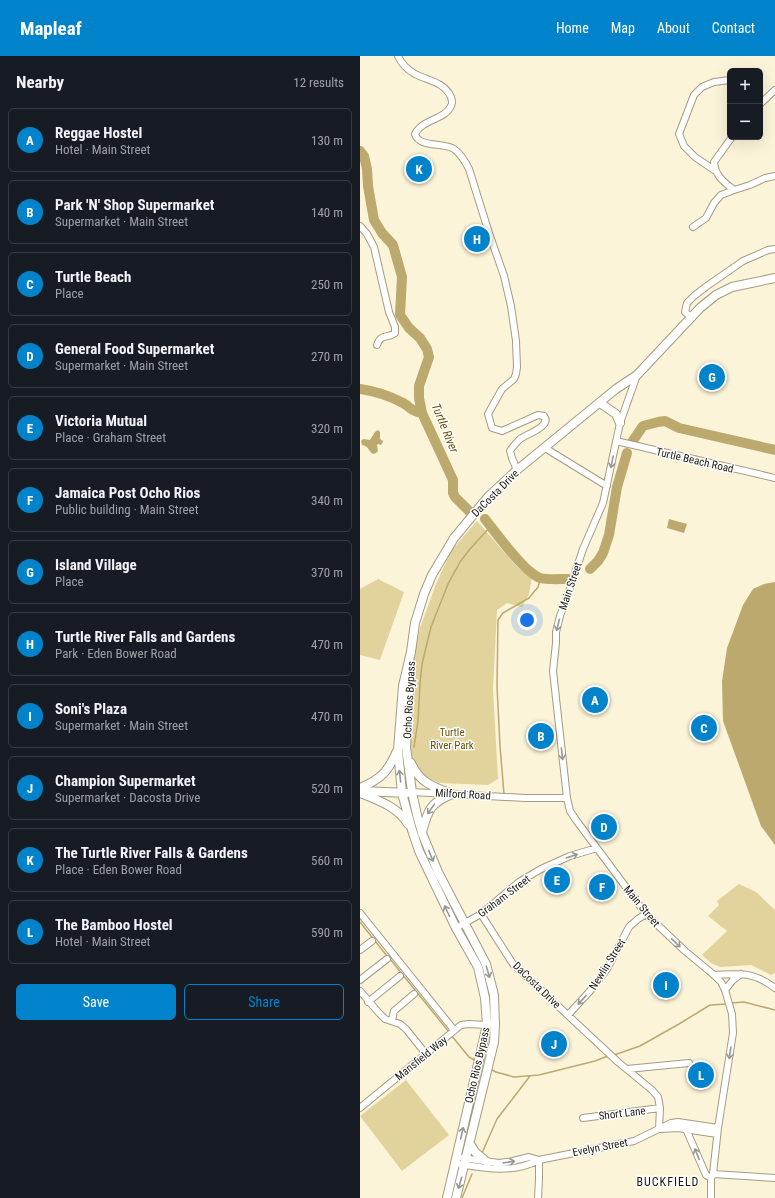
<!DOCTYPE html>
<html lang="en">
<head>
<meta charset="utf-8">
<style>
	:root { --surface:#171b24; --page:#242831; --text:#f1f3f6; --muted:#9ea1a6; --line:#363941; --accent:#0083cb }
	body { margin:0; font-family:"Roboto Condensed",sans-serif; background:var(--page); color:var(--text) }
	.controls { position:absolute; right:12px; top:12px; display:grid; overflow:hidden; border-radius:6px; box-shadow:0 4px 16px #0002 }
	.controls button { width:36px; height:36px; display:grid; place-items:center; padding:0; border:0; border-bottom:1px solid var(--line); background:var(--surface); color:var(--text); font:20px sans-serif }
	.you { position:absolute; left:167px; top:564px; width:14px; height:14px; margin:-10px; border:3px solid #fff; border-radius:50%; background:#1a73e8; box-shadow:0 0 0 6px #1a73e833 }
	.badge { display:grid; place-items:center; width:26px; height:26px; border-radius:50%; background:var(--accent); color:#fff; font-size:13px; font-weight:700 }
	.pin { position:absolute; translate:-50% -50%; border:2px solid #fff; box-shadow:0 1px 4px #0006 }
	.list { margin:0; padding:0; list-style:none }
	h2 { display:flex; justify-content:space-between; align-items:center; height:52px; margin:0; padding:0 16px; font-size:17px }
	h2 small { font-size:13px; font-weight:400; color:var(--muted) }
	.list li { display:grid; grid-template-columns:26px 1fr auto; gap:12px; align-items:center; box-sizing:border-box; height:64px; margin:0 8px 8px; padding:0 8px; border:1px solid var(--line); border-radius:6px }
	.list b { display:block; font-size:15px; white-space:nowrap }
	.list p { margin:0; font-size:13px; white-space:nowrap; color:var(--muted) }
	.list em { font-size:13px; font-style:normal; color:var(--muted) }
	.actions { display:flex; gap:8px; padding:12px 16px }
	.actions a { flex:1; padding:9px 0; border:1px solid var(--accent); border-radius:6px; text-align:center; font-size:14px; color:var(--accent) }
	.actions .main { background:var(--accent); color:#fff }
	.map { position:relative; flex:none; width:415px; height:1142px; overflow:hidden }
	header { display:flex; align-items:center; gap:24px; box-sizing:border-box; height:56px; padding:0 20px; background:var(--accent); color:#fff }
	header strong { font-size:19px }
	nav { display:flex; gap:22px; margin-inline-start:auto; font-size:14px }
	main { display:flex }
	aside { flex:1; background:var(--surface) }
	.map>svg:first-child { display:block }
	.green { fill:#e2d29c }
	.water { fill:#bba96e }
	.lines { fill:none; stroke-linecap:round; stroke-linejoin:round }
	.stream { stroke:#bba96e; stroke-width:1.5 }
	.river { stroke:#bba96e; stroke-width:10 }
	.minor-casing { stroke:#a39c83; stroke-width:8 }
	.major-casing { stroke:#a39c83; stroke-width:10 }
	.minor { stroke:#fff; stroke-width:6 }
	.major { stroke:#fff; stroke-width:8 }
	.oneway { stroke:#989793 }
	.labels { text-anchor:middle; stroke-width:3; stroke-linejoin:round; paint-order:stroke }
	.street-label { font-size:11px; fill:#1a180e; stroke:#fff }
	.park-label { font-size:11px; fill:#665308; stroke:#fff }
	.water-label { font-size:12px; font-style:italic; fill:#655206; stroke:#fff }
	.neighbourhood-label { font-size:12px; letter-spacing:1px; fill:#1a180e; stroke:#fff }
</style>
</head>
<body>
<header>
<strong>Mapleaf</strong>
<nav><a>Home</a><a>Map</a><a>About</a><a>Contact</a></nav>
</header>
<main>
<aside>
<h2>Nearby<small>12 results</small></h2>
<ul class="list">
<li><span class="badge">A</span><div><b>Reggae Hostel</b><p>Hotel · Main Street</p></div><em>130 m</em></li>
<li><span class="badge">B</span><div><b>Park 'N' Shop Supermarket</b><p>Supermarket · Main Street</p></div><em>140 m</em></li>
<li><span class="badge">C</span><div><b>Turtle Beach</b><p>Place</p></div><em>250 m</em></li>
<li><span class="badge">D</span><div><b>General Food Supermarket</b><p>Supermarket · Main Street</p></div><em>270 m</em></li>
<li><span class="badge">E</span><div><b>Victoria Mutual</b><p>Place · Graham Street</p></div><em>320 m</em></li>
<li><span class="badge">F</span><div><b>Jamaica Post Ocho Rios</b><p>Public building · Main Street</p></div><em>340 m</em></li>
<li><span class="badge">G</span><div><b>Island Village</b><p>Place</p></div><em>370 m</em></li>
<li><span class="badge">H</span><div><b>Turtle River Falls and Gardens</b><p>Park · Eden Bower Road</p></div><em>470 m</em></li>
<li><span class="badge">I</span><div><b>Soni's Plaza</b><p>Supermarket · Main Street</p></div><em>470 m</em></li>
<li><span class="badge">J</span><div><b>Champion Supermarket</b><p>Supermarket · Dacosta Drive</p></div><em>520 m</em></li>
<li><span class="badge">K</span><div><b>The Turtle River Falls &amp; Gardens</b><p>Place · Eden Bower Road</p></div><em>560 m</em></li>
<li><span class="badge">L</span><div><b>The Bamboo Hostel</b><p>Hotel · Main Street</p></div><em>590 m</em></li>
</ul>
<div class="actions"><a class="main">Save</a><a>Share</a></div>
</aside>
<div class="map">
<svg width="415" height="1142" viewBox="0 0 415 1142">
	<rect width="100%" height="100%" fill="#fcf4d9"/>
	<path class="green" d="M117 465 158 512 172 521 169 538 162 551 147 547 137 554 133 633 138 723 128 729 80 727 70 723 62 718 51 703 48 692 51 615 60 572 76 528 91 495Z
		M18 523 44 536 20 604 0 599V533Z
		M379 828 396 836 415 854V917L411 919 391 909 360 911 351 907 342 899 367 875 348 860 359 849 357 845Z
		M46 1024 89 1079 42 1115 0 1060Z"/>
	<path class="water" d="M18 374 20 376V383L23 385V386L21 389 18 388 17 389 18 395 16 397 13 398C8 395 9 390 2 389L1 385 3 383 10 384 15 376Z
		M309 463 327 468 324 477 307 472Z
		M415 526V789L401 770 363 665 362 625 367 592 383 549 393 533 404 528Z"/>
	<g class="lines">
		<path class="stream" d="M54 691 58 665 60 627 62 608 71 571 88 528 100 506 110 493 131 470
			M144 738 140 690 137 630 138 564 143 557 169 542 178 531 181 522
			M0 866 27 900
			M30 903 89 976
			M371 947 384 946 415 954
			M91 979 109 1001 116 1005
			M254 999 280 990 319 968 350 949 367 948
			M130 1013 136 1016 154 1021 179 1019 235 1005 248 1000
			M122 1097 137 1063 170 1020
			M102 1142 112 1118"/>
		<path class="river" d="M0 95 4 100 7 113 8 130 14 164 22 177 33 189 42 221 40 259 49 272 60 282 67 293 69 301 59 330V342L62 357 93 424V437L95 441 110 456
			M0 333C14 335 30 340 43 347 52 352 50 355 62 357
			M272 386 283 370 298 366 305 365 319 372 415 394
			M125 463C137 478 164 516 180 522 187 524 201 523 208 523
			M230 513 238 505 243 497 249 479 257 431 267 397"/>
		<defs>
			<path id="minor" d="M38 0C41 7 48 14 55 18 69 25 84 26 91 41 92 44 93 47 91 50 85 64 62 63 55 78 59 92 83 86 94 93 101 98 105 105 109 113L129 177 144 220 151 250 156 285 157 311 156 318 154 323 142 333 128 358 132 372 142 375 178 359 184 360C192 370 167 378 160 383 156 387 153 390 150 395L152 402 157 414
				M400 48 415 34
				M372 81 354 106C355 120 364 126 374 134L390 129 405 122 415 120
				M354 114 335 101 324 90 319 78 334 39 342 31 354 26 370 24
				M0 170 7 178 14 191 29 256 35 271V277C27 283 21 277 17 289
				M333 171 346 162 354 147 361 139 374 134
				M332 262 325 256 327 247 334 240 347 230 383 205 408 194 415 193
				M277 319 260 367 243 447 223 493 209 535 200 560 196 576V587L193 615 207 742 210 755 216 764 286 858 325 895 354 919 361 926 365 934 372 958 373 977 358 1072 353 1118 351 1123V1142
				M256 385 415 422
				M185 392 247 430
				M52 736 165 742H207
				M0 857 94 974
				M121 858 153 908 258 1006 292 1034 298 1041 300 1052 299 1073
				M96 872 121 858 159 826 181 813 210 800 237 792
				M0 894 12 885
				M354 919C382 918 392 915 415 932
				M0 924 27 903
				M365 934 373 924 381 918
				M0 935 19 957 25 963 40 968 46 973 66 998
				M8 946 40 920
				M208 959 230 935 247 913 269 871 278 863 286 858
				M32 965 34 955 54 938
				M267 1013 329 1007
				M0 1052 101 969 108 968 127 969
				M223 1062 300 1052
				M300 1073 318 1072 357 1078
				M326 1073 346 1119 351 1122
				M102 1102 139 1107 153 1105 169 1101 179 1104
				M100 1108C127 1113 154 1117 179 1104L274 1085 311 1067 318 1066 358 1072
				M353 1118 415 1122
				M178 1142 179 1123V1104"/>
			<path id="major" d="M240 347 256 358 260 367
				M50 617 46 691 52 736 57 759 62 777 78 816 126 908 134 939 135 969 134 986 96 1142
				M51 707C59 726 73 731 92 738
				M0 732C21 723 28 716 37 695
				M3 735 47 737
				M0 737C18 744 38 751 48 768
				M62 776C68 754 70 747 92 738
				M110 1088 115 1096 127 1106
				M87 1142 127 969 125 942 118 911 96 872 59 795 52 774 42 737 38 694 43 630 51 596 55 567 64 538 72 519 94 482 128 441 157 414 256 333 277 319 340 252 356 239 372 231 415 222"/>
		</defs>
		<use href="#minor" class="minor-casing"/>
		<use href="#major" class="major-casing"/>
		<use href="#minor" class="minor"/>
		<use href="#major" class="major"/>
	</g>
	<defs><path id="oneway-shaft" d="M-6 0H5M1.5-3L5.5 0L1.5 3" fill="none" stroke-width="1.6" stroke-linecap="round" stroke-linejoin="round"/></defs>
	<g class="oneway">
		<use href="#oneway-shaft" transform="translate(252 406) rotate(101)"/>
		<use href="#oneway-shaft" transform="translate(198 569) rotate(104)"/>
		<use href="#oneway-shaft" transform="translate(202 698) rotate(84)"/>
		<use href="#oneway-shaft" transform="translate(40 720) rotate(-96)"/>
		<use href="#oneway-shaft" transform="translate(71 753) rotate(126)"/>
		<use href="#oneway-shaft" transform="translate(71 800) rotate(68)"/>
		<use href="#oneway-shaft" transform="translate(212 800) rotate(-19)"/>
		<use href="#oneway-shaft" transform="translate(87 855) rotate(-116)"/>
		<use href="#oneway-shaft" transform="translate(316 887) rotate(44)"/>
		<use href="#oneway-shaft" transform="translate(128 916) rotate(73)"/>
		<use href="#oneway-shaft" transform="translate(222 944) rotate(133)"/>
		<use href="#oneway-shaft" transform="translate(370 997) rotate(99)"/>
		<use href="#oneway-shaft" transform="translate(102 1077) rotate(-77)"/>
		<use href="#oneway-shaft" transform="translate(337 1098) rotate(-112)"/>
		<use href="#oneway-shaft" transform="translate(149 1106) rotate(-9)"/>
		<use href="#oneway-shaft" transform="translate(100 1127) rotate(105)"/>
	</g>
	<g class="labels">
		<g class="street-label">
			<text transform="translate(335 404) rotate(13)" y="4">Turtle Beach Road</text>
			<text transform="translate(135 437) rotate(-45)" y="4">DaCosta Drive</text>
			<text transform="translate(210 530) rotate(-71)" y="4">Main Street</text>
			<text transform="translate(49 644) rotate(-87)" y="4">Ocho Rios Bypass</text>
			<text transform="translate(103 738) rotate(3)" y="4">Milford Road</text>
			<text transform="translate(144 840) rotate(-37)" y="4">Graham Street</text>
			<text transform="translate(282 850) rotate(50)" y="4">Main Street</text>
			<text transform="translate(247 908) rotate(-58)" y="4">Newlin Street</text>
			<text transform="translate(177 929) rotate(44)" y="4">DaCosta Drive</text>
			<text transform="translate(61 1002) rotate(-39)" y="4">Mansfield Way</text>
			<text transform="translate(117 1009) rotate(-77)" y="4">Ocho Rios Bypass</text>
			<text transform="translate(262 1057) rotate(-7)" y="4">Short Lane</text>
			<text transform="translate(240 1091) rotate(-11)" y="4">Evelyn Street</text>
		</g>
		<g class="park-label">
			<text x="92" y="680">Turtle<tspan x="92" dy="13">River Park</tspan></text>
		</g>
		<g class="water-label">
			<text transform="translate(85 372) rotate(68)" y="4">Turtle River</text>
		</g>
		<g class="neighbourhood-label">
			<text x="308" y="1130">BUCKFIELD</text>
		</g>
	</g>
</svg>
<div class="controls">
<button>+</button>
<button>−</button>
</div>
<div class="you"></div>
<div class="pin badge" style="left:235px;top:644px">A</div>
<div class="pin badge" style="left:181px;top:680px">B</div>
<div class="pin badge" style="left:344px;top:672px">C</div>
<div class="pin badge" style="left:244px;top:771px">D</div>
<div class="pin badge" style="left:197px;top:824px">E</div>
<div class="pin badge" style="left:242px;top:831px">F</div>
<div class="pin badge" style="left:352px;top:321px">G</div>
<div class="pin badge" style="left:117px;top:183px">H</div>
<div class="pin badge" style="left:306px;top:929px">I</div>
<div class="pin badge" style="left:194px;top:988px">J</div>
<div class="pin badge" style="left:59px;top:113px">K</div>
<div class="pin badge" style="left:341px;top:1019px">L</div>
</div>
</main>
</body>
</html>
